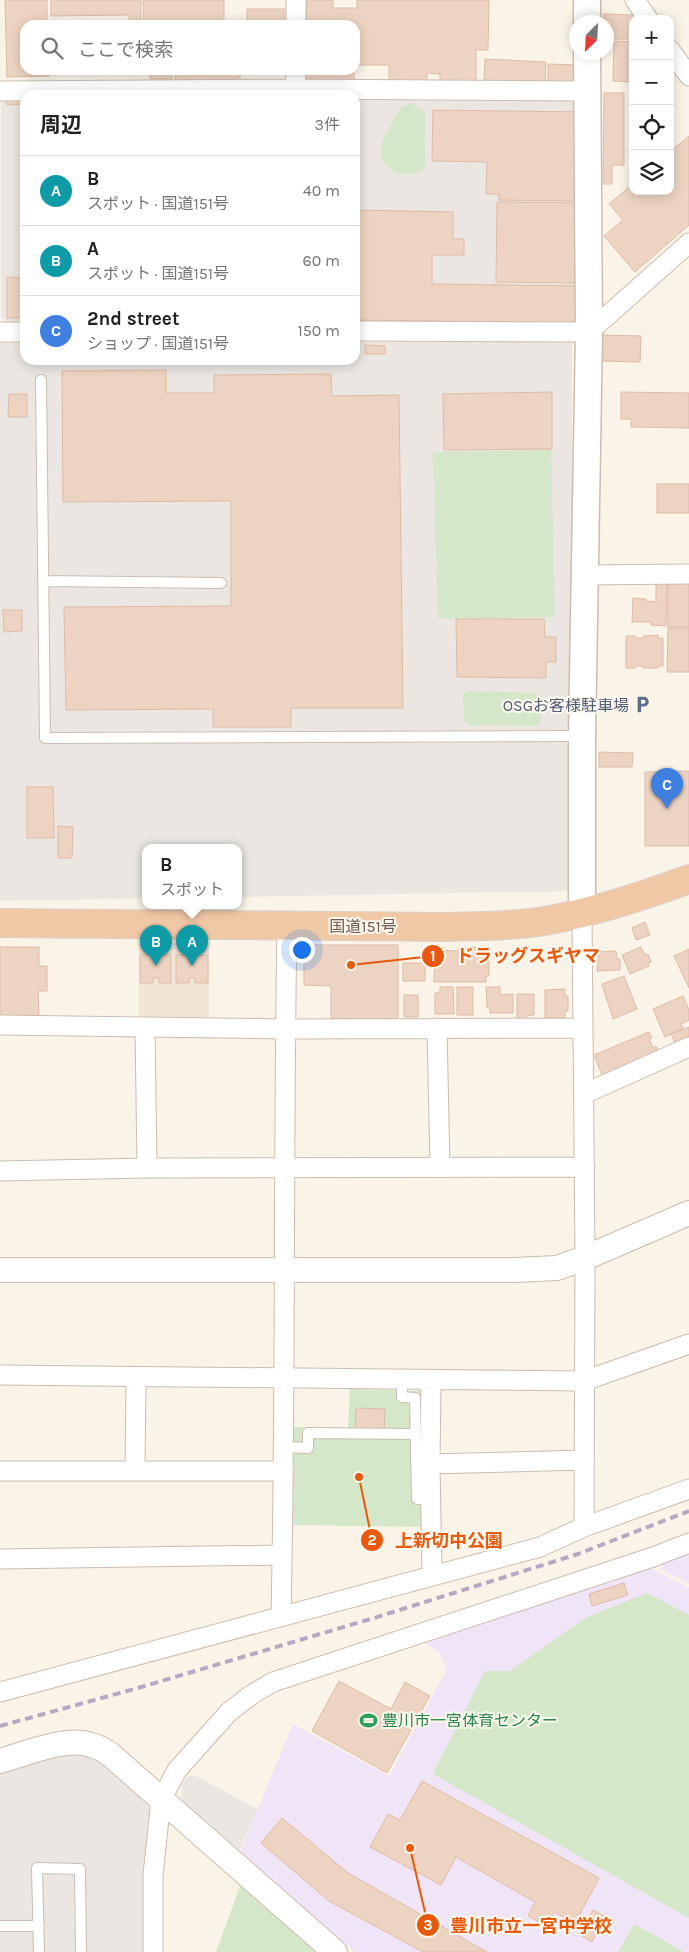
<!DOCTYPE html>
<html lang="ja">
<head>
<meta charset="utf-8">
<style>
	:root { --surface:#fff; --page:#f2f2f2; --text:#202124; --muted:#757577; --line:#e0e0e0; --accent:#d87659 }
	body { margin:0; font-family:Karla,"Noto Sans JP",sans-serif; background:var(--page); color:var(--text) }
	.controls { position:absolute; right:15px; top:15px; display:grid; overflow:hidden; border-radius:10px; box-shadow:0 2px 12px #0003 }
	.controls button { width:45px; height:45px; display:grid; place-items:center; padding:0; border:0; border-bottom:1px solid var(--line); background:var(--surface); color:var(--text); font:25px sans-serif }
	.compass { position:absolute; left:569px; top:15px; width:45px; height:45px; border-radius:50%; background:var(--surface); box-shadow:0 2px 12px #0003; rotate:204deg }
	.you { position:absolute; left:301px; top:949px; width:18px; height:18px; margin:-12px; border:4px solid #fff; border-radius:50%; background:#1a73e8; box-shadow:0 0 0 8px #1a73e833 }
	.badge { display:grid; place-items:center; width:32px; height:32px; border-radius:50%; background:var(--accent); color:#fff; font-size:16px; font-weight:700 }
	.pin { position:absolute; translate:-50% -41px; filter:drop-shadow(0 1px 2px #0008) }
	.pin::after { content:''; position:absolute; top:26px; width:18px; height:15px; background:inherit; clip-path:polygon(0 0,100% 0,50% 100%) }
	.popup { position:absolute; left:142px; top:844px; width:100px; height:65px; box-sizing:border-box; display:grid; place-content:center; border-radius:10px; background:var(--surface); filter:drop-shadow(0 1px 4px #0005); font-size:16px; white-space:nowrap; color:var(--muted) }
	.popup b { font-size:19px; color:var(--text) }
	.popup::after { content:''; position:absolute; left:50%; top:100%; margin-left:-10px; border:10px solid transparent; border-top-color:var(--surface) }
	.list { margin:0; padding:0; list-style:none }
	h2 { display:flex; justify-content:space-between; align-items:center; height:65px; margin:0; padding:0 20px; font-size:21px }
	h2 small { font-size:16px; font-weight:400; color:var(--muted) }
	.list li { display:grid; grid-template-columns:32px 1fr auto; gap:15px; align-items:center; box-sizing:border-box; height:70px; padding:0 20px; border-top:1px solid var(--line) }
	.list b { display:block; font-size:19px; white-space:nowrap }
	.list p { margin:0; font-size:16px; white-space:nowrap; color:var(--muted) }
	.list em { font-size:16px; font-style:normal; color:var(--muted) }
	.icon { flex:none; width:28px; height:28px; fill:none; stroke:currentColor; stroke-width:2; stroke-linecap:round; stroke-linejoin:round }
	.map { position:relative; flex:none; width:689px; height:1952px; overflow:hidden }
	.search { position:absolute; background:var(--surface); box-shadow:0 2px 12px #0003; left:20px; top:20px; width:340px; height:55px; display:flex; align-items:center; gap:12px; box-sizing:border-box; padding:0 18px; border-radius:15px; color:var(--muted); font-size:19px }
	.panel { position:absolute; background:var(--surface); box-shadow:0 2px 12px #0003; left:20px; top:90px; width:340px; height:275px; border-radius:15px }
	.map>svg:first-child { display:block }
	.residential { fill:#f1e5d7 }
	.industrial { fill:#ebe6e1 }
	.education { fill:#f0e5f7 }
	.green { fill:#d4e7c8 }
	.building { fill:#edd4c2; stroke:#debba4 }
	.lines { fill:none; stroke-linecap:round; stroke-linejoin:round }
	.service-casing { stroke:#ccbcaf; stroke-width:12 }
	.minor-casing { stroke:#ccbcaf; stroke-width:21 }
	.tertiary-casing { stroke:#ccbcaf; stroke-width:26 }
	.secondary-casing { stroke:#cebcad; stroke-width:29 }
	.trunk-casing { stroke:#d8d1cd; stroke-width:30 }
	.service { stroke:#fff; stroke-width:10 }
	.minor { stroke:#fff; stroke-width:19 }
	.tertiary { stroke:#fff; stroke-width:24 }
	.secondary { stroke:#fff; stroke-width:26 }
	.trunk { stroke:#f1c8a6; stroke-width:28 }
	.rail { stroke:#b7a7c3; stroke-width:4; stroke-dasharray:8 5; stroke-linecap:butt }
	.labels { text-anchor:middle; stroke-width:4; stroke-linejoin:round; paint-order:stroke }
	.service-label { font-size:16px; fill:#4e5e75; stroke:#fdf7ee; text-anchor:end }
	.street-label { font-size:16px; fill:#725b4e; stroke:#fdf7ee }
	.leisure-label { font-size:16px; fill:#27864d; stroke:#fdf7ee; text-anchor:start }
	.leader { fill:none; stroke:#e8590c; stroke-width:2 }
	.callout-dot { fill:#e8590c; stroke:#fdf7ee; stroke-width:2 }
	.mark-label { font-size:15px; text-anchor:middle; font-weight:bold; fill:#fff }
	.callout-label { font-size:18px; text-anchor:middle; font-weight:bold; fill:#e8590c; stroke:#fdf7ee; stroke-width:4; stroke-linejoin:round; paint-order:stroke }
</style>
</head>
<body>
<div class="map">
<svg width="689" height="1952" viewBox="0 0 689 1952">
	<rect width="100%" height="100%" fill="#faf3e8"/>
	<path class="residential" d="M209 943V1017H139V944Z"/>
	<path class="industrial" d="M5 94 25 95V323H7L1 317V101Z
		M355 96 580 97 577 325 355 324Z
		M572 340V891L238 897V847H146V898L0 901V343H25V360H355V342Z
		M75 1751 100 1758 149 1803 151 1814 147 1952H0V1772Z
		M188 1776H196L257 1809 237 1855 183 1804 181 1796 182 1784Z"/>
	<path class="education" d="M689 1550V1584L661 1570 663 1559Z
		M650 1568 689 1588V1952H355L238 1856 293 1724 389 1776 447 1669 440 1654 417 1636Z"/>
	<path class="green" d="M411 103 425 112V168C418 176 400 176 391 170 387 167 384 161 381 157L382 142 400 108Z
		M551 450 555 617 438 619 433 452Z
		M466 691 536 693 541 698V722L537 726 470 725 465 722 463 696Z
		M350 1389 423 1391 424 1527 293 1525 294 1427 348 1428Z
		M647 1593 689 1615V1918L433 1774 485 1671H510L585 1618Z
		M242 1881 320 1952H216Z
		M634 1924 684 1952H618Z"/>
	<path class="building" d="M5 0H47V25H25V70H49V76L7 77Z
		M51 0H141V25H129V15L51 16Z
		M143 0H224V25H144Z
		M307 0H333V8H357V0H489L488 50H476V82H440V74L427 73V82H389V65H355V25H306Z
		M247 9H284V25H247Z
		M604 14 633 15V39H606V22H603Z
		M614 41 633 42V82L613 81Z
		M485 59 546 62 545 82 484 80Z
		M548 64 577 65 576 82H548Z
		M150 70H172V79H150Z
		M175 70H240V81H175Z
		M299 70H354V80L299 79Z
		M604 93H624V165H612V184H603Z
		M21 97 22 104 7 105 6 98Z
		M433 110 584 112 583 201 499 200V194H486L487 162 432 161Z
		M689 136V225L635 272 604 236 623 220 609 204 633 184V191H670V152Z
		M355 196 356 210 453 212V239H464V255H432V284L579 286V323L355 320Z
		M497 202 584 203 576 283 496 282Z
		M7 277 25 278V318H7Z
		M596 335 641 336 640 362 603 361V354H596Z
		M365 345 385 346V354H365Z
		M166 370V393H214V375L331 374 332 396 399 395 403 708H291V727H213V709L66 710 64 607 231 606V501L63 502 62 371Z
		M552 392V449L444 450 443 394Z
		M621 392 689 393V428L631 427V419H621Z
		M9 394H27V417H8Z
		M657 484H689V513H657Z
		M656 581H667L666 626 651 625V622H632L633 598 646 599V601L656 602Z
		M668 582H689V627H668Z
		M3 610H22V631L4 632Z
		M456 619H544L545 637H556V662H546V678L457 677Z
		M668 628H689V672H667Z
		M658 635V638H663V666H658V668H643V666H635V668H626V636H635V638H643V636Z
		M599 752 633 753 632 767H599Z
		M689 771V846H645V772Z
		M27 787H53L54 838H27Z
		M58 826 73 827 72 858H58Z
		M645 922 650 935 636 940 632 928Z
		M304 945H398V1019H331V986L304 985Z
		M0 947H39V966H47V991H38L39 1016 0 1017Z
		M459 947 489 948V976H486V982H434L435 950 459 951Z
		M641 947 645 955 648 954 651 962 648 963 649 966 630 974 622 955Z
		M689 949V988L674 956Z
		M616 951 617 959H620V970L597 971 599 952Z
		M140 955H171V983H159V978H153V983H140Z
		M176 955H208V983H195V978H189V983H176Z
		M403 963H425V981H403Z
		M624 976 637 1009 613 1019 602 984Z
		M440 987H453L454 1014H435V993H440Z
		M457 987H473V1015H457Z
		M486 987H500V995L513 994V1013H490V1008H487Z
		M565 989V996H568V1011H565V1018H545V990Z
		M517 994H534V1015L526 1016V1019H517Z
		M404 995H418V1017H404Z
		M683 996 689 1010V1020L681 1024 683 1028 665 1037 653 1009Z
		M689 1027V1037L675 1043 671 1034Z
		M649 1032 652 1038 649 1039 653 1048 656 1046 658 1052 602 1075 594 1055Z
		M356 1408 385 1409 384 1430 355 1429Z
		M624 1583 628 1595 592 1606 589 1594Z
		M339 1681 391 1709 405 1682 430 1696 387 1773 312 1731Z
		M422 1781 599 1878 575 1923 554 1912 546 1926 528 1916 535 1902 456 1857 441 1885 370 1847 388 1814 400 1820Z
		M282 1818 348 1873 487 1952H423L329 1901 261 1843Z
		M593 1910 606 1917 592 1942 580 1935Z"/>
	<g class="lines">
		<defs>
			<path id="service" d="M41 380 45 738 581 736
				M43 581 221 583
				M402 1380V1397L415 1398 417 1499H432
				M283 1447 308 1448V1433L416 1434
				M0 1926H39
				M39 1952 37 1868 80 1869 81 1952"/>
			<path id="minor" d="M635 0 648 19
				M296 25V0
				M670 50 689 76
				M0 91 296 89 587 91
				M295 95 296 70
				M355 331 589 332 689 243
				M0 332H25
				M585 575 689 574
				M582 914 585 1258 584 1527
				M0 1025 286 1029 583 1028
				M145 1027 147 1168
				M437 1028 440 1167
				M584 1094 689 1047
				M0 1171 147 1168 585 1167
				M0 1375 584 1381 689 1344
				M431 1381 430 1464 432 1576
				M430 1464 584 1460
				M0 1471H283
				M135 1471 136 1378
				M0 1559 282 1555
				M281 1617C286 1387 283 1156 287 926
				M0 1692 540 1547 584 1527 689 1489
				M153 1952V1875L161 1800 177 1770 229 1712 251 1695 273 1682 653 1557 689 1543"/>
			<path id="tertiary" d="M0 1270H516L557 1268 585 1258 689 1213
				M0 1761C26 1754 65 1736 91 1745 99 1747 106 1751 112 1756L335 1952"/>
			<path id="secondary" d="M587 22V0
				M582 914V736L589 332 587 52"/>
			<path id="trunk" d="M0 923 448 927C482 926 517 926 550 920 598 911 643 896 689 879"/>
		</defs>
		<use href="#service" class="service-casing"/>
		<use href="#minor" class="minor-casing"/>
		<use href="#tertiary" class="tertiary-casing"/>
		<use href="#secondary" class="secondary-casing"/>
		<use href="#trunk" class="trunk-casing"/>
		<use href="#service" class="service"/>
		<use href="#minor" class="minor"/>
		<use href="#tertiary" class="tertiary"/>
		<use href="#secondary" class="secondary"/>
		<use href="#trunk" class="trunk"/>
		<path class="rail" d="M0 1726 138 1688 374 1618 578 1554 689 1511"/>
	</g>
	<defs>
		<symbol id="parking-bare" viewBox="-9 -9 18 18"><path d="M-3.5-5.5H1a3.5 3.5 0 0 1 0 7H-1V5.5H-3.5ZM-1-3.4V-.6H.8a1.4 1.4 0 0 0 0-2.8Z" fill="#5c6f8a" stroke="#fdf7ee" stroke-width="2.5" paint-order="stroke"/></symbol>
		<symbol id="stadium-bare" viewBox="-9 -9 18 18"><path d="M0-5a6.5 5 0 1 0 0 10a6.5 5 0 1 0 0-10ZM-3.5-1.8h7v3.6h-7Z" fill="#2e9e5b" stroke="#fdf7ee" stroke-width="2.5" paint-order="stroke"/></symbol>
	</defs>
	<g fill-rule="evenodd">
		<use href="#parking-bare" x="630" y="692" width="25" height="25"/>
		<use href="#stadium-bare" x="356" y="1708" width="25" height="25"/>
	</g>
	<g class="labels">
		<g class="service-label">
			<text x="629" y="711">OSGお客様駐車場</text>
		</g>
		<g class="street-label">
			<text x="363" y="932">国道151号</text>
		</g>
		<g class="leisure-label">
			<text x="382" y="1726">豊川市一宮体育センター</text>
		</g>
	</g>
	<path class="leader" d="M351 965L433 956M359 1477L372 1540M410 1848L428 1925"/>
	<g class="callout-dot">
		<circle cx="351" cy="965" r="5"/>
		<circle cx="359" cy="1477" r="5"/>
		<circle cx="410" cy="1848" r="5"/>
		<circle cx="433" cy="956" r="12"/>
		<circle cx="372" cy="1540" r="12"/>
		<circle cx="428" cy="1925" r="12"/>
	</g>
	<g class="mark-label">
		<text x="433" y="961">1</text>
		<text x="372" y="1545">2</text>
		<text x="428" y="1930">3</text>
	</g>
	<g class="callout-label">
		<text x="528" y="962">ドラッグスギヤマ</text>
		<text x="449" y="1547">上新切中公園</text>
		<text x="531" y="1932">豊川市立一宮中学校</text>
	</g>
</svg>
<div class="controls">
<button>+</button>
<button>−</button>
<button><svg class="icon" aria-label="locate" viewBox="0 0 24 24"><circle cx="12" cy="12" r="6"/><path d="M12 2v4M12 18v4M2 12h4M18 12h4"/></svg></button>
<button><svg class="icon" aria-label="layers" viewBox="0 0 24 24"><path d="M12 4l9 5-9 5-9-5zM3 14l9 5 9-5"/></svg></button>
</div>
<svg class="compass" viewBox="-18 -18 36 36"><path d="M0-13l5 13h-10z" fill="#e53935"/><path d="M0 13l5-13h-10z" fill="#757577"/></svg>
<div class="you"></div>
<div class="pin badge" style="left:192px;top:966px;background:#0f9aa8">A</div>
<div class="popup"><b>B</b>スポット</div>
<div class="pin badge" style="left:156px;top:966px;background:#0f9aa8">B</div>
<div class="pin badge" style="left:667px;top:809px;background:#3f7fe0">C</div>
<div class="search"><svg class="icon" aria-label="search" viewBox="0 0 24 24"><circle cx="10" cy="10" r="6"/><path d="M15 15l6 6"/></svg>ここで検索</div>
<section class="panel">
<h2>周辺<small>3件</small></h2>
<ul class="list">
<li><span class="badge" style="background:#0f9aa8">A</span><div><b>B</b><p>スポット · 国道151号</p></div><em>40 m</em></li>
<li><span class="badge" style="background:#0f9aa8">B</span><div><b>A</b><p>スポット · 国道151号</p></div><em>60 m</em></li>
<li><span class="badge" style="background:#3f7fe0">C</span><div><b>2nd street</b><p>ショップ · 国道151号</p></div><em>150 m</em></li>
</ul>
</section>
</div>
</body>
</html>
